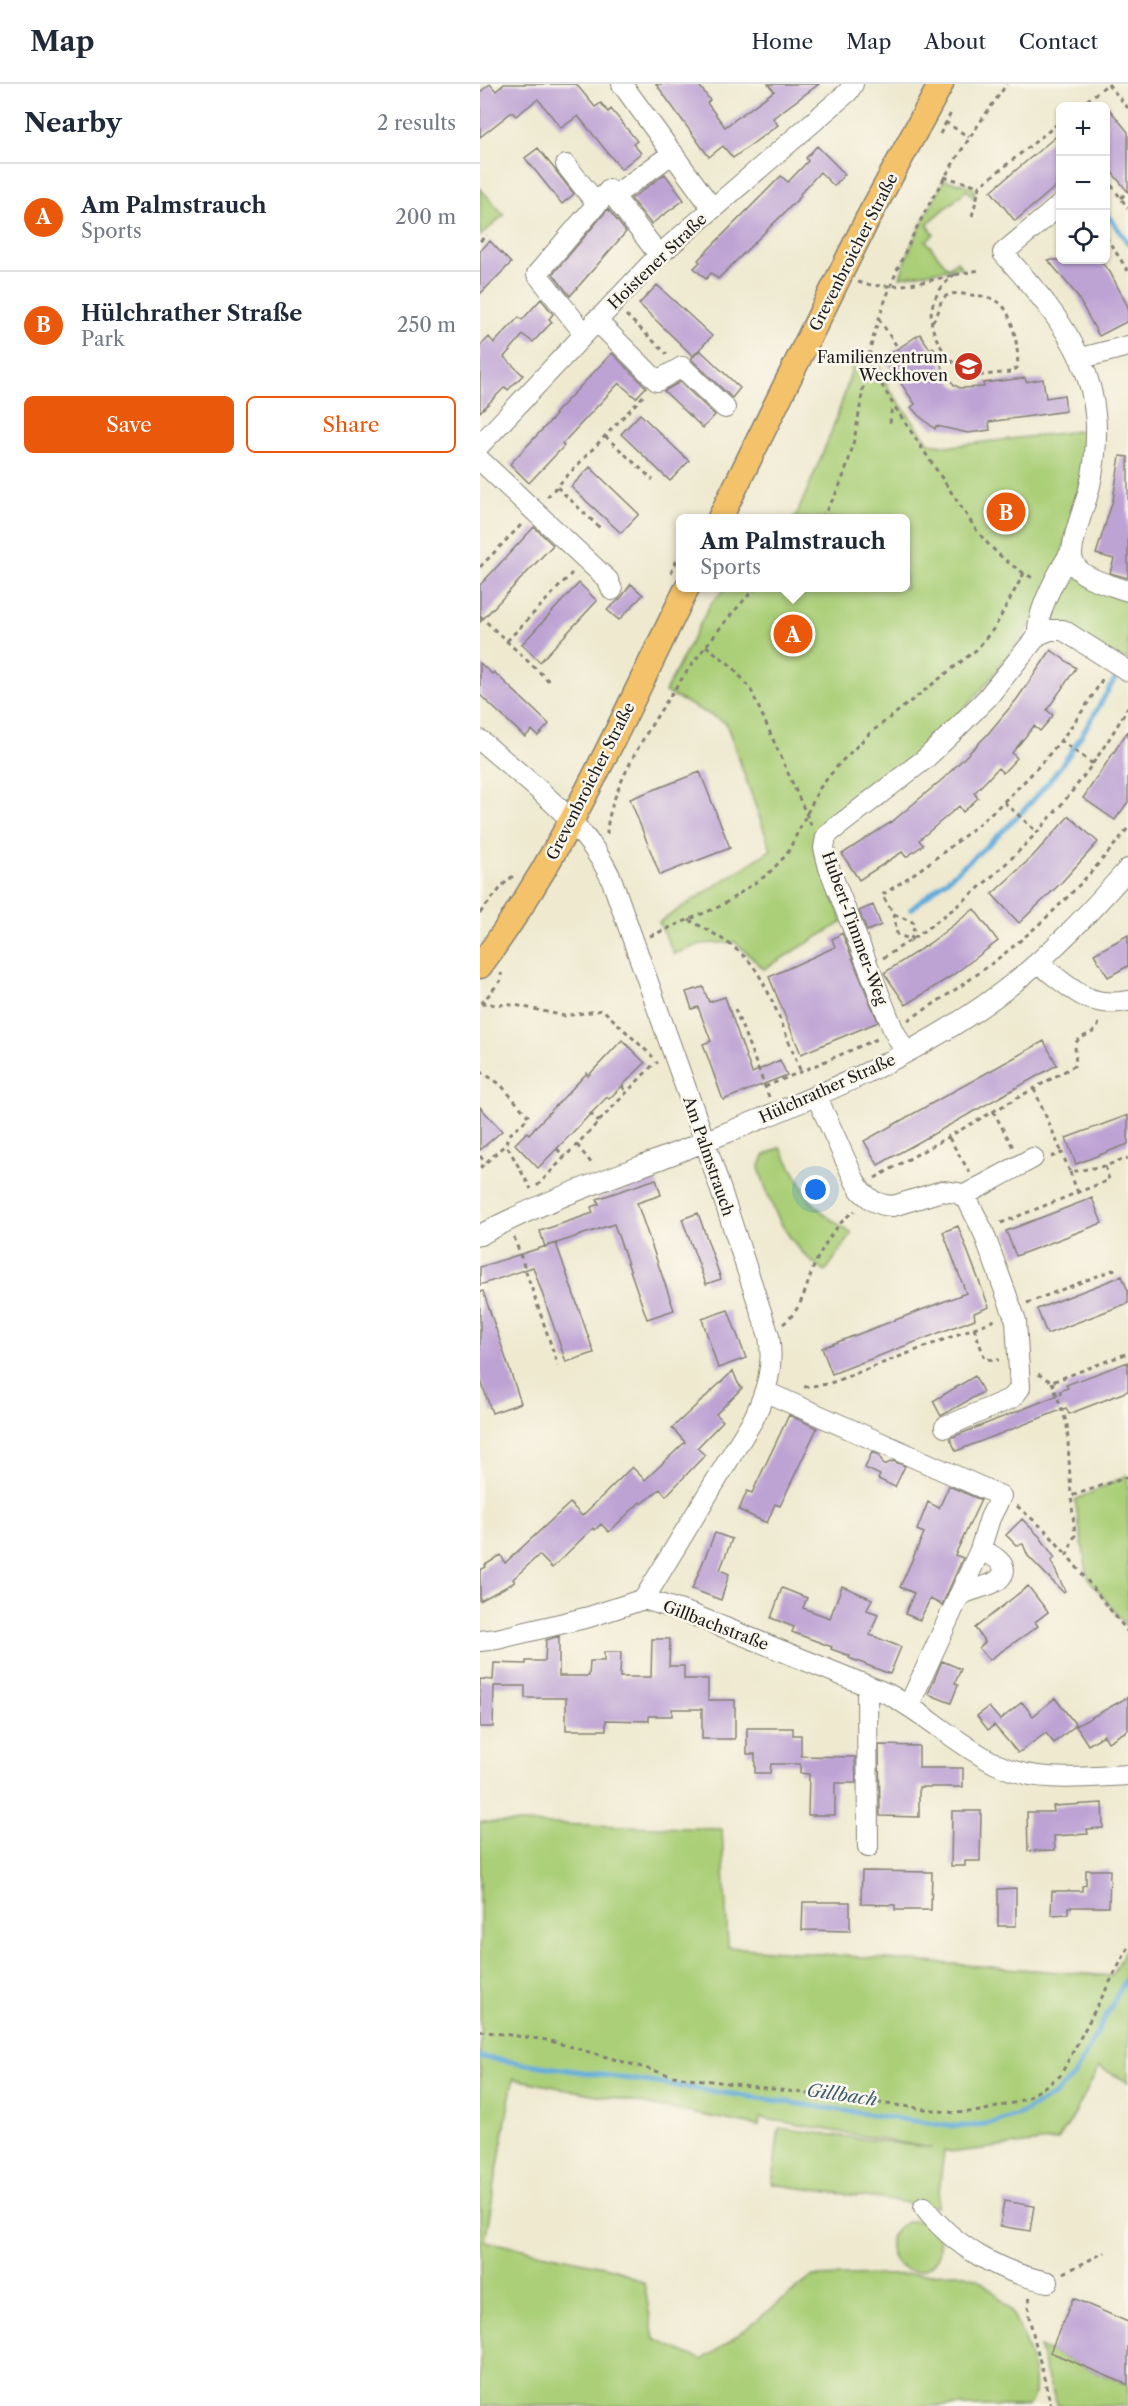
<!DOCTYPE html>
<html lang="en">
<head>
<meta charset="utf-8">
<style>
	:root { --surface:#fff; --page:#f2f2f3; --text:#1f2937; --muted:#747a83; --line:#e0e1e3; --accent:#ea580c }
	body { margin:0; font-family:"Libre Caslon Text",serif; background:var(--page); color:var(--text) }
	.controls { position:absolute; right:18px; top:18px; display:grid; overflow:hidden; border-radius:9px; box-shadow:0 2px 4px #0004 }
	.controls button { width:54px; height:54px; display:grid; place-items:center; padding:0; border:0; border-bottom:2px solid var(--line); background:var(--surface); color:var(--text); font:30px sans-serif }
	.you { position:absolute; left:336px; top:1106px; width:21px; height:21px; margin:-15px; border:4px solid #fff; border-radius:50%; background:#1a73e8; box-shadow:0 0 0 9px #1a73e833 }
	.badge { display:grid; place-items:center; width:39px; height:39px; border-radius:50%; background:var(--accent); color:#fff; font-size:20px; font-weight:700 }
	.pin { position:absolute; translate:-50% -50%; border:3px solid #fff; box-shadow:0 2px 6px #0006 }
	.popup { position:absolute; left:196px; top:430px; width:234px; height:78px; box-sizing:border-box; display:grid; place-content:center; border-radius:9px; background:var(--surface); filter:drop-shadow(0 2px 4px #0005); font-size:20px; white-space:nowrap; color:var(--muted) }
	.popup b { font-size:22px; color:var(--text) }
	.popup::after { content:''; position:absolute; left:50%; top:100%; margin-left:-12px; border:12px solid transparent; border-top-color:var(--surface) }
	.list { margin:0; padding:0; list-style:none }
	h2 { display:flex; justify-content:space-between; align-items:center; height:78px; margin:0; padding:0 24px; font-size:26px }
	h2 small { font-size:20px; font-weight:400; color:var(--muted) }
	.list li { display:grid; grid-template-columns:39px 1fr auto; gap:18px; align-items:center; box-sizing:border-box; height:108px; padding:0 24px; border-top:2px solid var(--line) }
	.list b { display:block; font-size:22px; white-space:nowrap }
	.list p { margin:0; font-size:20px; white-space:nowrap; color:var(--muted) }
	.list em { font-size:20px; font-style:normal; color:var(--muted) }
	.actions { display:flex; gap:12px; padding:18px 24px }
	.actions a { flex:1; padding:14px 0; border:2px solid var(--accent); border-radius:9px; text-align:center; font-size:21px; color:var(--accent) }
	.actions .main { background:var(--accent); color:#fff }
	.icon { flex:none; width:33px; height:33px; fill:none; stroke:currentColor; stroke-width:2; stroke-linecap:round; stroke-linejoin:round }
	.map { position:relative; flex:none; width:648px; height:2322px; overflow:hidden }
	header { display:flex; align-items:center; gap:36px; box-sizing:border-box; height:84px; padding:0 30px; background:var(--surface); border-bottom:2px solid var(--line) }
	header strong { font-size:28px }
	nav { display:flex; gap:33px; margin-inline-start:auto; font-size:21px }
	main { display:flex }
	aside { flex:1; background:var(--surface) }
	.map>svg:first-child { display:block }
	.green { fill:#abcf78; stroke:#64764a; stroke-width:1.5 }
	.lines { fill:none; stroke-linecap:round; stroke-linejoin:round }
	.stream { stroke:#61abd9; stroke-width:5 }
	.building { fill:#bda3d4 }
	.minor-casing { stroke:#858276; stroke-width:22 }
	.major-casing { stroke:#858276; stroke-width:27 }
	.path { stroke:#858276; stroke-width:3; stroke-dasharray:4.5 4.5; stroke-linecap:butt }
	.minor { stroke:#fff; stroke-width:20 }
	.major { stroke:#f4c26a; stroke-width:24 }
	.labels { text-anchor:middle; stroke-width:5; stroke-linejoin:round; paint-order:stroke }
	.street-label { font-size:16px; fill:#1c1c1c; stroke:#fbf7ec }
	.poi-label { font-size:16px; fill:#1c1c1c; stroke:#fbf7ec; text-anchor:end }
	.water-label { font-size:18px; font-style:italic; fill:#3b5c71; stroke:#fbf7ec }
</style>
</head>
<body>
<header>
<strong>Map</strong>
<nav><a>Home</a><a>Map</a><a>About</a><a>Contact</a></nav>
</header>
<main>
<aside>
<h2>Nearby<small>2 results</small></h2>
<ul class="list">
<li><span class="badge">A</span><div><b>Am Palmstrauch</b><p>Sports</p></div><em>200 m</em></li>
<li><span class="badge">B</span><div><b>Hülchrather Straße</b><p>Park</p></div><em>250 m</em></li>
</ul>
<div class="actions"><a class="main">Save</a><a>Share</a></div>
</aside>
<div class="map">
<svg width="648" height="2322" viewBox="0 0 648 2322">
	<rect width="100%" height="100%" fill="#fbf7ec"/>
	<filter id="ink" filterUnits="userSpaceOnUse"><feTurbulence type="fractalNoise" baseFrequency=".0167" numOctaves="2"/><feDisplacementMap in="SourceGraphic" scale="12" xChannelSelector="R" yChannelSelector="G"/><feConvolveMatrix kernelMatrix="1 2 1 2 8 2 1 2 1" color-interpolation-filters="sRGB"/></filter>
	<filter id="wash" filterUnits="userSpaceOnUse"><feTurbulence type="fractalNoise" baseFrequency=".008" numOctaves="4" result="noise"/><feDisplacementMap in="SourceGraphic" scale="24" xChannelSelector="R" yChannelSelector="G"/><feGaussianBlur stdDeviation="1.35" result="paint"/><feColorMatrix in="noise" values="0 0 0 0 0 0 0 0 0 0 0 0 0 0 0 0 0 1.4 0 .05"/><feComposite in="paint" operator="in"/></filter>
	<g filter="url(#wash)">
		<rect width="100%" height="100%" fill="#eee9cf"/>
		<path class="green" d="M464 96 491 102 495 107 494 114 487 106 447 140 454 150 446 157 468 184 477 177 481 183 420 193 432 159Z
			M0 104 24 131 0 152Z
			M375 272 397 278 409 305 449 359 471 362 606 346 602 393 582 471 570 502 548 544 509 597 486 623 440 669 341 743 334 763 363 838 284 885 255 858 221 860 194 870 179 838 291 766 246 639 185 608 231 519 246 504H425V434H313L317 430C339 378 362 328 375 272Z
			M586 485 648 514V577L562 537Z
			M300 1063 330 1116 344 1130 372 1150 345 1188C307 1161 292 1127 279 1084L284 1072Z
			M648 1391V1544L608 1494 595 1416Z
			M0 1738 242 1745 248 1863 632 1892 648 1860V1998L619 1983 593 2033 578 2056 477 2068 464 2067 457 2123 292 2100 299 2044 452 2064 280 2034 279 2042 33 1995 5 2157 133 2184 164 2199 174 2255 222 2276 246 2260 332 2193 477 2189C483 2190 490 2192 495 2194 505 2199 520 2213 527 2222 541 2239 566 2304 548 2322H0Z
			M410 2162a25 25 0 1 1 50 0a25 25 0 1 1-50 0Z
			M559 2263 648 2301V2322H578L569 2299Z"/>
		<g class="lines">
			<path class="stream" d="M626 128 648 159
				M431 825C484 782 539 739 580 683 602 654 619 621 638 590
				M0 1973 468 2042H493L516 2038 542 2029 574 2011 594 1992 648 1891"/>
		</g>
		<g id="blocks">
			<path class="building" d="M10 0 16 7 24 0H96L115 23 121 19 128 28 131 25 157 57 153 60 161 69 141 85 98 32 81 44 58 15 36 32 32 28 0 53V8Z
				M176 0H218L230 16 227 19 245 43 294 7 288 0H339L293 34 298 41 253 74 243 62 229 73Z
				M626 21 648 48V108L626 81Z
				M580 49V99L535 137 511 107Z
				M337 62 365 90 354 102 340 88 320 110 321 112 238 195 231 189 226 195 214 184 220 178 218 176 301 92 308 98 328 77 326 74Z
				M58 64 94 110 82 120 45 74Z
				M185 90 204 116 171 140 151 115Z
				M128 125 146 148 90 212 73 190Z
				M10 157 31 179 0 210V167Z
				M568 176H619L630 188 648 223V237L619 252 596 210Z
				M177 201 232 252 213 272 159 220Z
				M61 215 73 230 69 235 72 238 53 258 43 251 24 273 43 291 28 306 25 303 0 328V262L9 253 14 259 39 233 42 236Z
				M440 250 450 265 453 263 463 278 460 280 474 301 480 304 504 303 503 299 545 294 546 298 563 295 566 314 584 311 586 327 509 338 510 346 488 349 456 342 455 345 438 331 431 323 435 320 404 274Z
				M220 266 260 304 252 314 211 275Z
				M132 269 166 303 156 314 139 299 82 360 84 362 49 399 30 380 76 331 74 330Z
				M200 298 235 331 223 344 184 307Z
				M160 330 209 377 190 397 141 350Z
				M640 372 648 373V494L630 489 634 475 616 470 633 416Z
				M110 383 159 430 141 449 91 403Z
				M54 443 73 461 0 538V501Z
				M99 499 117 517 60 578 42 560Z
				M151 500 163 511 139 536 127 526 141 514Z
				M571 566 596 584 567 626 573 631 567 639 560 647 554 642 532 669 537 674 523 689 518 684 506 697 494 709 498 714 483 728 479 722 439 756 443 761 435 767 426 773 422 768 379 796 362 770 413 737 465 693 506 652 537 615Z
				M0 579 12 590 14 588 69 640 58 652 52 646 45 653 0 611Z
				M648 647V718L635 736 603 714Z
				M220 688 250 764 180 791 150 715Z
				M589 732 618 758 581 799 539 839 512 810 552 773Z
				M393 821 401 841 387 847 379 827Z
				M494 825 518 857 473 891 426 921 404 889 450 859Z
				M362 849 398 938 321 970 289 893 355 863 352 855Z
				M648 851V882L628 893 614 870Z
				M223 903 229 918 245 913 272 989 300 976 307 991 243 1016 223 960 231 957 218 923 212 925 206 908Z
				M142 956 165 979 129 1015 127 1013 58 1084 35 1060 47 1048 49 1050 107 989 108 992Z
				M564 957 577 981 398 1081 384 1057Z
				M0 1023 22 1047 0 1066Z
				M648 1031V1060L596 1080 586 1054Z
				M176 1095 181 1111 157 1119 194 1226 167 1235 134 1140 65 1163 60 1147 113 1129 111 1123 119 1120 117 1115Z
				M612 1114 622 1139 536 1172 526 1147Z
				M218 1129 241 1195 226 1200 202 1135Z
				M478 1142 509 1223 494 1229 495 1235 352 1290 342 1264 486 1209 463 1148Z
				M76 1159 114 1269 86 1278 53 1183 0 1201V1183Z
				M642 1192 648 1207V1219L567 1250 557 1225Z
				M3 1207 41 1319 12 1329 0 1294V1208Z
				M248 1226 266 1274 238 1284 222 1235Z
				M648 1278V1307L589 1330 586 1324 476 1367 470 1354 581 1310 580 1307 588 1304 586 1301Z
				M253 1287 258 1299 262 1304 236 1330 243 1337 217 1364 225 1371 186 1412 180 1405 162 1420 160 1418 129 1448 121 1440 115 1446 113 1444 72 1484 59 1471 33 1495 35 1498 0 1517V1486L6 1483 5 1481 21 1471 25 1479 90 1419 102 1432 152 1383 165 1396 205 1358 192 1344Z
				M495 1292 503 1308 461 1332 453 1317Z
				M309 1331 337 1344 300 1422 295 1420 287 1439 259 1426 267 1407 272 1409Z
				M392 1368 399 1371 404 1381 413 1377 425 1382 415 1403 398 1395 400 1391 385 1384Z
				M469 1402 501 1416 475 1471 483 1474 462 1521 450 1515 440 1536 425 1530 434 1509 420 1503 444 1449 437 1446 448 1418 459 1424Z
				M542 1435 560 1453 575 1474 571 1477 585 1507 583 1508 548 1472 543 1460 536 1461 526 1451Z
				M235 1449 252 1455 240 1486 249 1490 241 1516 212 1505Z
				M362 1502 392 1515 387 1526 398 1530 390 1551 421 1563 410 1590 369 1574 370 1572 351 1565 352 1563 312 1548 314 1543 291 1534 302 1504 327 1514 323 1524 350 1534Z
				M548 1502 568 1528 555 1538 558 1542 509 1576 499 1564 505 1558 495 1544Z
				M79 1552V1592H109L110 1577H124V1568H141L140 1593H171L172 1555H190L189 1582H204V1595H228V1616H255V1655H222V1625H192V1632H169V1637L126 1636V1646H86V1614H45V1602H14L13 1643H0V1595L13 1596 14 1579 46 1580V1577H65L66 1556Z
				M462 1577 481 1585 475 1599 478 1601 471 1619 448 1610Z
				M648 1613V1646L628 1658 624 1651 608 1661 596 1642Z
				M575 1614 596 1641 574 1659 566 1649 538 1669 514 1641 508 1646 497 1632 509 1623 520 1636 542 1618 553 1632Z
				M267 1644H313V1651H321V1672L375 1673 376 1699H355V1731H328L329 1690 320 1689V1680H291L290 1689H275V1670H267Z
				M399 1661 439 1662V1684H483V1703H439V1733L400 1732Z
				M622 1719 623 1744 607 1745 608 1750 574 1752 575 1766 548 1767 547 1728H574L573 1722Z
				M472 1727H501L500 1777H485V1782H471Z
				M606 1786H630L629 1823H588V1830L571 1831 572 1807H602V1802L606 1801Z
				M382 1787 452 1788 451 1826H415V1821L381 1820Z
				M536 1804V1842H518V1805Z
				M323 1818H370V1847L322 1846Z
				M524 2117 554 2122 550 2147 520 2142Z
				M593 2214 648 2238V2301L570 2268Z"/>
		</g>
	</g>
	<g filter="url(#ink)">
		<use href="#blocks" fill-opacity="0" stroke="#858276" stroke-width="1.5"/>
		<g class="lines">
			<defs>
				<path id="minor" d="M142 0 232 124
					M86 81 117 120 57 190 104 249
					M142 106 193 69
					M117 120 129 106 179 171
					M580 121 523 169C590 244 634 299 609 406 605 422 588 462 593 477 599 495 632 501 648 507
					M116 236 177 297 202 283 245 324
					M602 274 648 262
					M0 361 179 171 368 8 373 0
					M0 376 128 496 132 506
					M558 551C556 527 579 487 592 466
					M0 656C48 698 103 735 131 794L225 1058 289 1252C294 1283 287 1306 274 1334L164 1515
					M558 879C589 902 606 925 648 917
					M425 968 413 945 349 784 344 764 346 753 349 749 445 675 472 649 507 614 558 551 570 546H583L648 587
					M336 1011 375 1097 381 1107 393 1117 404 1121 413 1122 462 1107 478 1109 488 1117 503 1147 536 1237 540 1304 532 1314 465 1343
					M483 1112 553 1074
					M0 1151C72 1112 150 1088 226 1057 326 1017 431 976 518 911 567 875 607 831 648 785
					M286 1308 521 1412 510 1434 500 1466 429 1621
					M478 1513C490 1504 508 1504 518 1496 535 1482 511 1470 500 1466
					M0 1557 17 1555 109 1533 164 1515 211 1530 408 1610C446 1630 478 1661 516 1680 557 1700 605 1693 648 1691
					M387 1602 388 1763
					M444 2123C473 2162 521 2189 568 2198"/>
				<path id="major" d="M240 434 387 136 461 0
					M0 882C86 766 143 633 207 504"/>
			</defs>
			<use href="#minor" class="minor-casing"/>
			<use href="#major" class="major-casing"/>
			<path class="path" d="M628 0 648 24
				M600 22 628 0
				M465 38 489 53
				M460 50 471 29
				M464 93 500 102
				M626 94 648 124
				M641 114 648 107
				M492 132 500 102 580 38
				M626 153 648 187
				M0 157 7 151
				M378 198C418 210 462 191 502 186
				M146 231 187 270
				M399 235 416 261
				M452 237C462 231 456 216 468 211 474 208 484 210 491 211 502 212 514 213 522 221 533 232 540 269 537 284L531 288 487 293C453 261 432 225 476 189
				M388 277 414 322 497 447C513 467 532 484 555 495
				M410 339 412 321
				M125 352 173 396
				M77 403 121 445
				M67 413 166 309
				M341 434C383 376 376 310 396 244 424 153 472 76 527 0
				M0 483 42 440
				M191 489 200 469
				M0 532 71 599
				M27 557 92 489
				M226 562 253 583 271 606 332 743
				M580 656 613 680
				M524 718 558 749
				M127 750C127 689 231 547 276 504
				M0 829 24 800 34 791
				M414 830 435 839 431 856 417 850 414 830 402 811C489 755 573 684 624 592
				M209 836C230 847 250 858 267 875 287 894 309 960 321 988
				M170 852 241 822 288 790 307 770 339 705 359 680 389 650 496 566 515 543 544 489
				M403 874C505 810 590 728 648 623
				M1 920 35 921 85 932 123 926 173 973
				M1 920 22 895 21 889
				M255 925 289 1013
				M428 936C517 882 584 826 648 744
				M0 987 20 1000 49 1033 28 1052 26 1060 51 1105
				M142 1002 147 1008
				M285 1003 397 955
				M554 1005 582 1069
				M513 1027 534 1065
				M110 1029 119 1038
				M469 1054 490 1089
				M97 1061 112 1080
				M77 1065 85 1073
				M0 1072 6 1079
				M571 1073 582 1069 590 1088 625 1082
				M0 1084 26 1060
				M590 1088 598 1109
				M395 1094 594 982C598 974 592 962 598 956 603 952 611 950 617 945L620 935
				M57 1102 173 981 178 978
				M521 1139 629 1096 625 1082 648 1074
				M34 1153 78 1281
				M547 1219 638 1184
				M303 1240C321 1226 325 1207 332 1187 339 1168 357 1137 375 1127
				M494 1244 505 1275 519 1276
				M558 1290 572 1298 648 1269
				M572 1298 587 1340 591 1412
				M324 1303 348 1300 515 1236
				M648 1393 591 1412 595 1451 587 1471 648 1548
				M537 1422 565 1446 587 1471
				M0 1947 67 1956 193 1992 476 2029 501 2027 537 2018 551 2012 580 1992 648 1864
				M584 2189 625 2168
				M550 2213 548 2221 549 2233 571 2322"/>
			<use href="#minor" class="minor"/>
			<use href="#major" class="major"/>
		</g>
	</g>
	<defs>
		<symbol id="school-disc" viewBox="-11 -11 22 22"><circle r="9.5" fill="#c8321e" stroke="#fbf7ec"/><path d="M0-5L7-2L0 1L-7-2ZM-4 1L0 2.5L4 1V4Q0 6-4 4Z" fill="#fff"/></symbol>
	</defs>
	<g fill-rule="evenodd">
		<use href="#school-disc" x="472" y="266" width="33" height="33"/>
	</g>
	<g class="labels">
		<g class="street-label">
			<text transform="translate(373 168) rotate(-63)" y="6">Grevenbroicher Straße</text>
			<text transform="translate(177 177) rotate(-44)" y="6">Hoistener Straße</text>
			<text transform="translate(110 697) rotate(-63)" y="6">Grevenbroicher Straße</text>
			<text transform="translate(375 844) rotate(70)" y="6">Hubert-Timmer-Weg</text>
			<text transform="translate(347 1004) rotate(-24)" y="6">Hülchrather Straße</text>
			<text transform="translate(229 1072) rotate(71)" y="6">Am Palmstrauch</text>
			<text transform="translate(236 1541) rotate(21)" y="6">Gillbachstraße</text>
		</g>
		<g class="poi-label">
			<text x="468" y="279">Familienzentrum<tspan x="468" dy="18">Weckhoven</tspan></text>
		</g>
		<g class="water-label">
			<text transform="translate(362 2011) rotate(8)" y="6">Gillbach</text>
		</g>
	</g>
</svg>
<div class="controls">
<button>+</button>
<button>−</button>
<button><svg class="icon" aria-label="locate" viewBox="0 0 24 24"><circle cx="12" cy="12" r="6"/><path d="M12 2v4M12 18v4M2 12h4M18 12h4"/></svg></button>
</div>
<div class="you"></div>
<div class="pin badge" style="left:313px;top:550px">A</div>
<div class="popup"><b>Am Palmstrauch</b>Sports</div>
<div class="pin badge" style="left:526px;top:428px">B</div>
</div>
</main>
</body>
</html>
